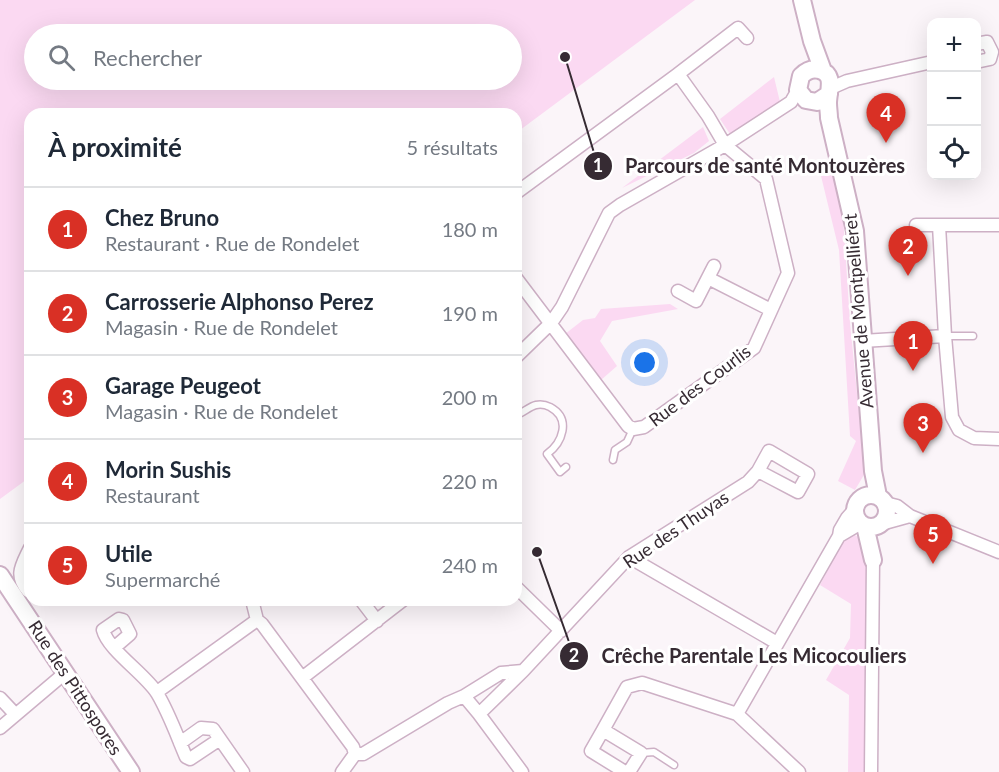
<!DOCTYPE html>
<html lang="fr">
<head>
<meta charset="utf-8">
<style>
	:root { --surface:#fff; --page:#f2f2f3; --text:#1f2937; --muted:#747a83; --line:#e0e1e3; --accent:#d93025 }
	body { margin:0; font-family:Lato,sans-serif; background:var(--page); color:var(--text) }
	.controls { position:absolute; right:18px; top:18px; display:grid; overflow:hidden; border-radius:12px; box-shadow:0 6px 24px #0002 }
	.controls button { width:54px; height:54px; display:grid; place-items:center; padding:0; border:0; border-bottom:2px solid var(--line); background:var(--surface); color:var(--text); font:30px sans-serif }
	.you { position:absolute; left:645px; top:363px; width:21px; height:21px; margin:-15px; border:4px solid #fff; border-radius:50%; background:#1a73e8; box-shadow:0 0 0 9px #1a73e833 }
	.badge { display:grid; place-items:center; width:39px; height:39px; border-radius:50%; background:var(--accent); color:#fff; font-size:20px; font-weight:700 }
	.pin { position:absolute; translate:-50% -50px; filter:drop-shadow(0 2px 3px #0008) }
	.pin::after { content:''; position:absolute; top:32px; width:21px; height:18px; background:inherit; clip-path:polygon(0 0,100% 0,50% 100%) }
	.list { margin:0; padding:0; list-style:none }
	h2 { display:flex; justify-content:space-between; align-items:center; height:78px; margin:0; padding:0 24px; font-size:26px }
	h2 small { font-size:20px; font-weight:400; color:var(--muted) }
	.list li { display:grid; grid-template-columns:39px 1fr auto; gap:18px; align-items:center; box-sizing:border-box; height:84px; padding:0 24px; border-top:2px solid var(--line) }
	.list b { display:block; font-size:22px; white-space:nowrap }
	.list p { margin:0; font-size:20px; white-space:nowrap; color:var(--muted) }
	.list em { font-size:20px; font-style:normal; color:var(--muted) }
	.icon { flex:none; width:33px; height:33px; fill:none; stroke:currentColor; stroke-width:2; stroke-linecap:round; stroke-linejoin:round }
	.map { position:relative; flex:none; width:999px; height:772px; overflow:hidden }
	.search { position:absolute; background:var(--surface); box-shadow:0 6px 24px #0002; left:24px; top:24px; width:498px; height:66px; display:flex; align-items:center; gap:15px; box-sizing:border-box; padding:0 21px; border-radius:33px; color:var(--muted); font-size:22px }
	.panel { position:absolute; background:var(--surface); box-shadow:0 6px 24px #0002; left:24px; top:108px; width:498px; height:498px; border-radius:18px }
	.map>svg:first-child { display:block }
	.green { fill:#fbd9f2; fill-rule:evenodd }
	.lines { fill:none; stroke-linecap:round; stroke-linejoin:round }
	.lane-casing { stroke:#cdb0c5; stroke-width:9 }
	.street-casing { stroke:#cdb0c5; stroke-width:15 }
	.secondary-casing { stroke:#cdb0c5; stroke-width:20 }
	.lane { stroke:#fff; stroke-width:6 }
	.street { stroke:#fff; stroke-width:12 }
	.secondary { stroke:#fff; stroke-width:16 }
	.labels { text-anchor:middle; stroke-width:6; stroke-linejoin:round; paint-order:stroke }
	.street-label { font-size:18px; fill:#362b33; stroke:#fff }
	.leader { fill:none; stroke:#362b33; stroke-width:2 }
	.callout-dot { fill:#362b33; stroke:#fff; stroke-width:2 }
	.mark-label { font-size:18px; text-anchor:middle; font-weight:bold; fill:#fff }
	.callout-label { font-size:20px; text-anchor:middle; font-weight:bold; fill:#362b33; stroke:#fff; stroke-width:6; stroke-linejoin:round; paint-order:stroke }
</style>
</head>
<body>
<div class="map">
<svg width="999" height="772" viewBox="0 0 999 772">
	<rect width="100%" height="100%" fill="#fbf5f9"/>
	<path class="green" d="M0 0H695L516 133V114H30V477L0 499ZM34 34H512V80H34Z
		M774 77 780 102 732 137 720 119Z
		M703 127 709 141 694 153 622 188Z
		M833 171 843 216 850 323 865 473 855 490 838 481 856 441 850 436 839 250 821 176Z
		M670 304 678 309 612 321 600 341 617 366 601 380 565 334 583 320 595 318 601 309Z
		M855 535 862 540 867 559 864 772H848L849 695 826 680 850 638 851 604 820 585 845 537Z"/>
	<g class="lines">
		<defs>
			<path id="lane" d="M945 336H973
				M516 410 519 414C525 411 531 406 536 405 541 404 546 405 550 407 572 419 562 443 547 454L560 472 566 467
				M613 460 615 450 627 442 633 429
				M641 753 654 752 674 765"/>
			<path id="street" d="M976 44 987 42 992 52 990 59 976 62
				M678 74 738 28 747 38
				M831 88 847 81 932 62
				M516 193 678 74 708 116 725 145 766 179 788 273 754 348 644 427 633 429 628 426 516 278
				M916 225H999
				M939 225 945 336 952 417 959 430 974 438 999 439
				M708 278 771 310
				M678 291 696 301 714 266
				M862 341 945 336
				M516 357 551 323 562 307 609 213 620 205 725 145 791 102 798 90
				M885 503 897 506 910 516 999 552
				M881 524 910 516
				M839 536 861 523
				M629 557 777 643
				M516 587 561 631
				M28 591C14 575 22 565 30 548
				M252 600 257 620 262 624 353 747 355 754
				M361 600 377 621
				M115 647 130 634 123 620 119 619 103 630C108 650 145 674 157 693 169 713 177 736 186 757L190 759 220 739
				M523 671 629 557 748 482 758 471 769 451 808 474 798 492 758 471
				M523 671 479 714 464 696 501 673Z
				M302 678 403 600
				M157 692 257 620
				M0 698 15 714
				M479 714 522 772
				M737 714 839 536 840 530 847 518 855 509
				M0 728 65 673
				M603 730 627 687 642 683 737 714 799 772
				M180 743 201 728 213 729 243 772
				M342 772 355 754H363L448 703 464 696
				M625 772 591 751 603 730 641 753 629 772
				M871 772 873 560"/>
			<path id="secondary" d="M802 0 812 41 823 71
				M829 94 817 102 806 100 798 90 801 76C806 71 812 68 819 70 836 74 828 91 828 103 828 108 829 113 829 118L855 231 873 471 878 496
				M855 511a16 16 0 1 1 32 0a16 16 0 1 1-32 0Z
				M865 526 873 560
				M0 575 131 772"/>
		</defs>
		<use href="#lane" class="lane-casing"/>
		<use href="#street" class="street-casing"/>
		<use href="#secondary" class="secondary-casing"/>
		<use href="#lane" class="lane"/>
		<use href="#street" class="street"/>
		<use href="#secondary" class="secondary"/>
	</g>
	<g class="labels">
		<g class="street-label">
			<text transform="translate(859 311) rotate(-95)" y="6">Avenue de Montpelliéret</text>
			<text transform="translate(700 386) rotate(-37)" y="6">Rue des Courlis</text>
			<text transform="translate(676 530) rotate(-34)" y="6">Rue des Thuyas</text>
			<text transform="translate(75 688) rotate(57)" y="6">Rue des Pittospores</text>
		</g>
	</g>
	<path class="leader" d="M565 57L598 166M537 552L574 656"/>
	<g class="callout-dot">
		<circle cx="565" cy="57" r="6"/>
		<circle cx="537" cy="552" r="6"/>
		<circle cx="598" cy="166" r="15"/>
		<circle cx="574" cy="656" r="15"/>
	</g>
	<g class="mark-label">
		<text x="598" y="172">1</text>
		<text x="574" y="662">2</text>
	</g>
	<g class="callout-label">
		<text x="765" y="173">Parcours de santé Montouzères</text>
		<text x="754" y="663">Crêche Parentale Les Micocouliers</text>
	</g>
</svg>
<div class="controls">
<button>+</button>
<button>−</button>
<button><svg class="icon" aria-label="locate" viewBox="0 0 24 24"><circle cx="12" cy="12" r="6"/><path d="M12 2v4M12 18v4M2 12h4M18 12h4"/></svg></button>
</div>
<div class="you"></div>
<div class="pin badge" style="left:913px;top:371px">1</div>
<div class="pin badge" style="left:908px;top:276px">2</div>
<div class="pin badge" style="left:923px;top:453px">3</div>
<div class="pin badge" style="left:886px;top:143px">4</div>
<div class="pin badge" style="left:933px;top:564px">5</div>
<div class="search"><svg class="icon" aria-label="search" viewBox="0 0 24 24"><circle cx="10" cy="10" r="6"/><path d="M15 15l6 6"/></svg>Rechercher</div>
<section class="panel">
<h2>À proximité<small>5 résultats</small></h2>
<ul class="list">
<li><span class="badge">1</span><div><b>Chez Bruno</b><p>Restaurant · Rue de Rondelet</p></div><em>180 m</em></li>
<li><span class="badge">2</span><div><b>Carrosserie Alphonso Perez</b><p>Magasin · Rue de Rondelet</p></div><em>190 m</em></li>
<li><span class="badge">3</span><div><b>Garage Peugeot</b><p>Magasin · Rue de Rondelet</p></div><em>200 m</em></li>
<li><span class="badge">4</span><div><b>Morin Sushis</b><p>Restaurant</p></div><em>220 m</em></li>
<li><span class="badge">5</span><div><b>Utile</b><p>Supermarché</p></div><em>240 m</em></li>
</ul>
</section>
</div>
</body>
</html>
